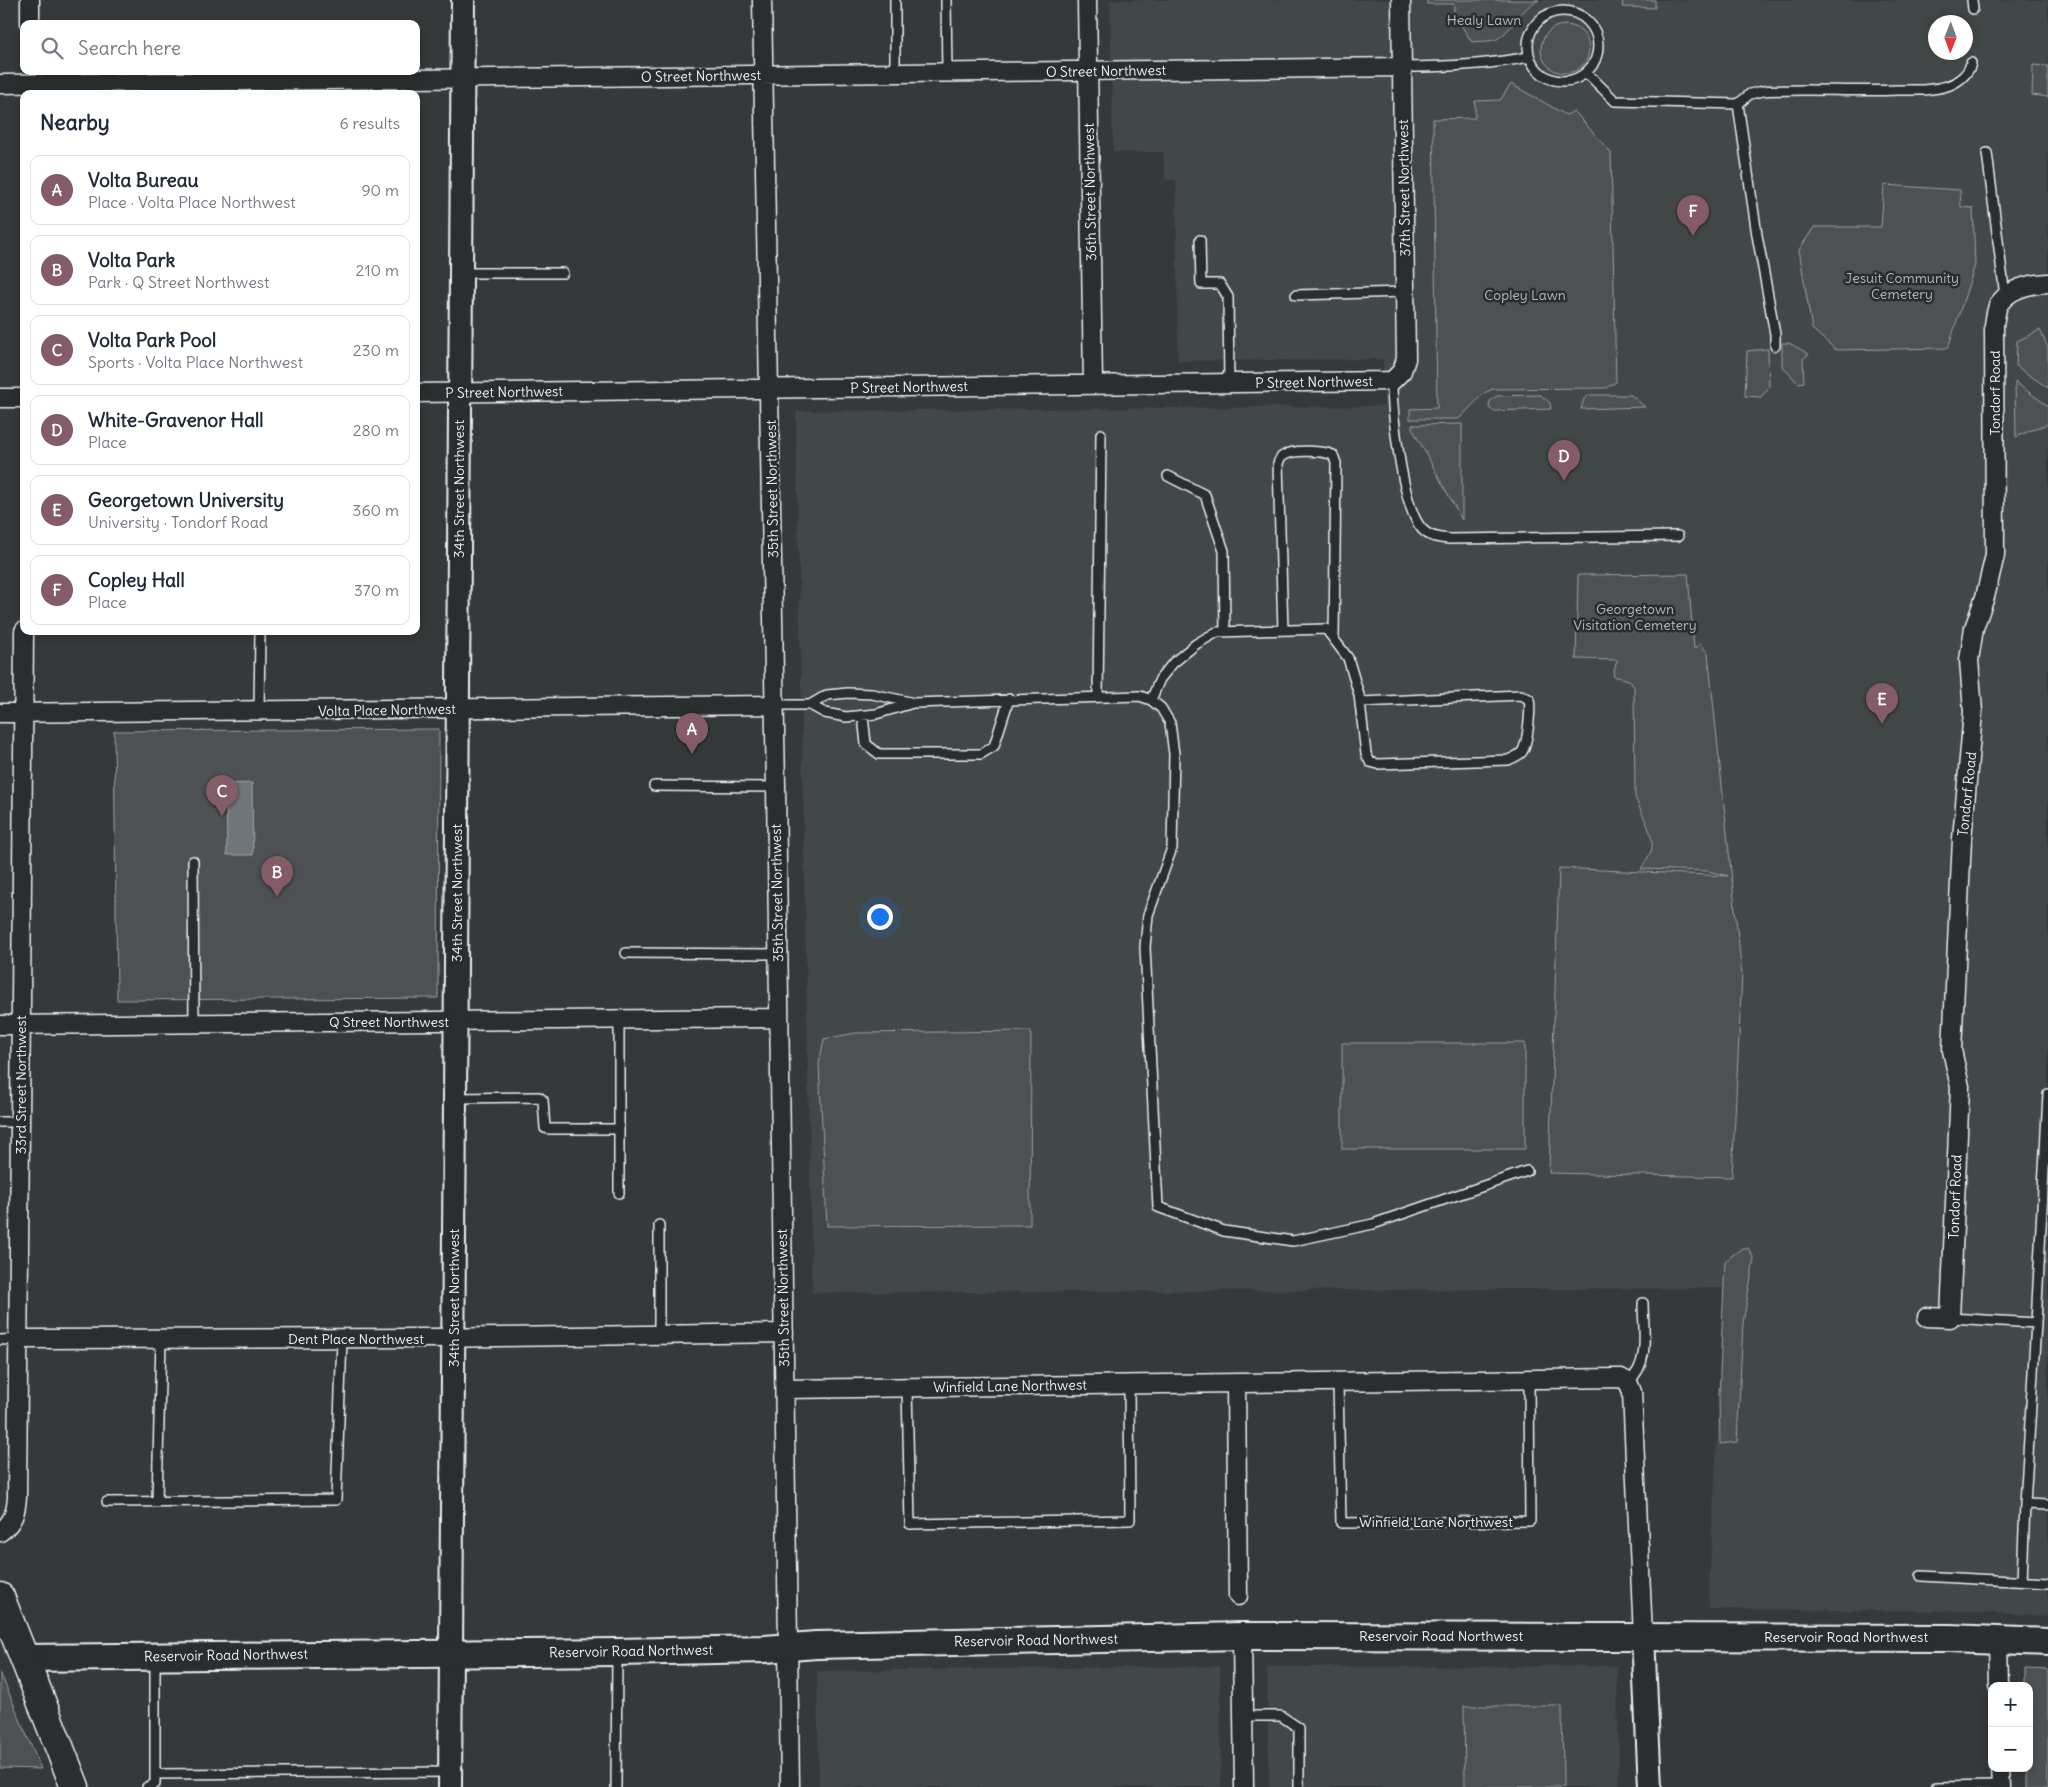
<!DOCTYPE html>
<html lang="en">
<head>
<meta charset="utf-8">
<style>
	:root { --surface:#fff; --page:#f2f2f3; --text:#1f2937; --muted:#747a83; --line:#e0e1e3; --accent:#845c67 }
	body { margin:0; font-family:Delius,sans-serif; background:var(--page); color:var(--text) }
	.controls { position:absolute; right:15px; bottom:15px; display:grid; overflow:hidden; border-radius:10px; box-shadow:0 2px 8px #0003 }
	.controls button { width:45px; height:45px; display:grid; place-items:center; padding:0; border:0; border-bottom:1px solid var(--line); background:var(--surface); color:var(--text); font:25px sans-serif }
	.compass { position:absolute; left:1928px; top:15px; width:45px; height:45px; border-radius:50%; background:var(--surface); box-shadow:0 2px 8px #0003; rotate:181deg }
	.you { position:absolute; left:879px; top:916px; width:18px; height:18px; margin:-12px; border:4px solid #fff; border-radius:50%; background:#1a73e8; box-shadow:0 0 0 8px #1a73e833 }
	.badge { display:grid; place-items:center; width:32px; height:32px; border-radius:50%; background:var(--accent); color:#fff; font-size:16px; font-weight:700 }
	.pin { position:absolute; translate:-50% -41px; filter:drop-shadow(0 1px 2px #0008) }
	.pin::after { content:''; position:absolute; top:26px; width:18px; height:15px; background:inherit; clip-path:polygon(0 0,100% 0,50% 100%) }
	.list { margin:0; padding:0; list-style:none }
	h2 { display:flex; justify-content:space-between; align-items:center; height:65px; margin:0; padding:0 20px; font-size:21px }
	h2 small { font-size:16px; font-weight:400; color:var(--muted) }
	.list li { display:grid; grid-template-columns:32px 1fr auto; gap:15px; align-items:center; box-sizing:border-box; height:70px; margin:0 10px 10px; padding:0 10px; border:1px solid var(--line); border-radius:10px }
	.list b { display:block; font-size:19px; white-space:nowrap }
	.list p { margin:0; font-size:16px; white-space:nowrap; color:var(--muted) }
	.list em { font-size:16px; font-style:normal; color:var(--muted) }
	.icon { flex:none; width:28px; height:28px; fill:none; stroke:currentColor; stroke-width:2; stroke-linecap:round; stroke-linejoin:round }
	.map { position:relative; flex:none; width:2048px; height:1787px; overflow:hidden }
	.search { position:absolute; background:var(--surface); box-shadow:0 2px 8px #0003; left:20px; top:20px; width:400px; height:55px; display:flex; align-items:center; gap:12px; box-sizing:border-box; padding:0 18px; border-radius:10px; color:var(--muted); font-size:19px }
	.panel { position:absolute; background:var(--surface); box-shadow:0 2px 8px #0003; left:20px; top:90px; width:400px; height:545px; border-radius:10px }
	.map>svg:first-child { display:block }
	.built { fill:#424647; fill-rule:evenodd }
	.green { fill:#4d5152; stroke:#9aa1a5 }
	.water { fill:#707579; stroke:#a0a7ac }
	.lines { fill:none; stroke-linecap:round; stroke-linejoin:round }
	.service-casing { stroke:#e8f1f8; stroke-width:12 }
	.minor-casing { stroke:#e8f1f8; stroke-width:21 }
	.tertiary-casing { stroke:#e8f1f8; stroke-width:26 }
	.secondary-casing { stroke:#e8f1f8; stroke-width:30 }
	.primary-casing { stroke:#e8f1f8; stroke-width:31 }
	.service { stroke:#2a2d2e; stroke-width:9 }
	.minor { stroke:#2a2d2e; stroke-width:18 }
	.tertiary { stroke:#2a2d2e; stroke-width:22 }
	.secondary { stroke:#2a2d2e; stroke-width:26 }
	.primary { stroke:#2a2d2e; stroke-width:28 }
	.labels { text-anchor:middle; stroke-width:5; stroke-linejoin:round; paint-order:stroke }
	.park-label { font-size:14px; fill:#b2b9be; stroke:#2a2d2e }
	.street-label { font-size:14px; fill:#e8f1f8; stroke:#2a2d2e }
</style>
</head>
<body>
<div class="map">
<svg width="2048" height="1787" viewBox="0 0 2048 1787">
	<rect width="100%" height="100%" fill="#35393a"/>
	<filter id="ink" filterUnits="userSpaceOnUse"><feTurbulence type="fractalNoise" baseFrequency=".02" numOctaves="2"/><feDisplacementMap in="SourceGraphic" scale="10" xChannelSelector="R" yChannelSelector="G"/><feConvolveMatrix kernelMatrix="1 2 1 2 8 2 1 2 1" color-interpolation-filters="sRGB"/></filter>
	<g filter="url(#ink)">
		<path class="built" d="M1110 0H2048V1616L1959 1611 1708 1609 1725 1288 812 1293 796 411 1384 406 1383 359 1178 361 1176 180H1165L1163 152H1113ZM1936 22H1966V52H1936Z
			M1220 1666 1221 1787H819L817 1671Z
			M1617 1666 1619 1787H1269L1267 1667Z"/>
		<path class="green" d="M1427 0H1539C1521 7 1513 30 1497 39 1490 42 1479 41 1472 42L1459 22 1454 19V4H1427Z
			M1623 0H1655V8L1622 7Z
			M1541 49a24 24 0 1 1 48 0a24 24 0 1 1-48 0Z
			M2033 65 2048 66V97L2032 95Z
			M1511 84 1566 115 1574 111 1611 153 1616 382 1606 388 1493 389 1484 393 1459 419H1410V409L1437 408 1433 119 1475 118V101L1500 100Z
			M1884 185 1960 190 1961 207 1973 208 1975 265 1948 348 1836 350 1812 329 1799 250 1814 227H1881Z
			M2040 330 2048 348V388L2016 366 2017 341Z
			M1782 343H1789L1809 354 1803 359 1804 382 1798 383 1782 366Z
			M1768 349 1769 387 1761 397 1745 396 1747 351Z
			M2015 382 2048 406V424L2036 428 2016 437Z
			M1541 395 1550 403 1551 409 1493 411 1489 408 1490 401 1497 396Z
			M1589 395H1631L1645 407 1581 409 1584 399Z
			M1462 424V520L1412 428V425Z
			M1688 574 1694 649 1700 644 1708 653 1742 975 1732 1177 1549 1173 1559 868 1728 876 1708 871 1641 869C1644 863 1649 857 1651 851 1657 837 1639 811 1635 796L1634 687 1629 680 1613 676 1617 660 1576 659 1578 575Z
			M439 729 438 998 117 1000 114 731Z
			M1031 1031 1030 1225 827 1226 819 1064 824 1039 856 1033Z
			M1342 1043H1525V1149H1342Z
			M1742 1248H1748L1754 1259 1743 1323 1737 1442 1720 1444 1719 1396 1725 1261Z
			M2025 1669 2048 1670V1787H2026V1768H2029V1686H2025Z
			M0 1672 41 1769 0 1768Z
			M1464 1706H1562L1563 1787H1465Z"/>
		<path class="water" d="M252 783 253 855H227L226 784Z"/>
		<g class="lines">
			<defs>
				<path id="service" d="M946 0 947 73
					M1972 0 1973 9
					M1528 46a35 35 0 1 1 70 0a35 35 0 1 1-70 0Z
					M1402 67C1445 67 1487 65 1529 57
					M1586 72 1615 101 1738 104 1750 94 1763 91C1808 88 1853 92 1897 90 1914 90 1931 91 1947 86 1957 83 1969 74 1971 63
					M895 73V0
					M1738 104 1757 235 1775 334V346
					M1987 153 2005 296
					M1200 240 1201 284H1220L1228 297 1229 383
					M461 273H563
					M1296 295 1405 292
					M1392 381C1392 411 1402 508 1422 529 1429 537 1439 538 1450 539L1678 536
					M1168 476 1205 495 1224 551 1225 631
					M1283 630 1278 464C1279 460 1280 457 1285 455 1293 449 1324 451 1333 455L1336 463 1334 639
					M1098 696 1101 434
					M1151 700 1160 679 1173 663 1196 644 1217 632 1326 629 1348 658 1359 695 1366 754 1370 762 1378 764 1508 760C1513 758 1518 756 1522 752 1528 743 1531 709 1529 699L1521 695 1361 702
					M775 705H810L827 695 848 693 872 694 910 702
					M810 705 825 713 846 717 876 714 913 703 1140 696 1151 700 1161 708 1170 723 1174 754 1172 848 1148 915 1145 947 1158 1207 1224 1231 1293 1241 1373 1224 1527 1171
					M259 711 260 631
					M863 716 866 744 879 754H981L994 746 1009 699
					M654 786 776 787
					M193 861 194 1023
					M626 953 778 954
					M455 1098 539 1097 543 1100 545 1128 550 1129H619
					M0 1122H21
					M619 1193V1020
					M659 1225V1335
					M1950 1318 2036 1323 2025 1504
					M2036 1323 2048 1094
					M0 1340 19 1339
					M1628 1382C1651 1364 1643 1329 1643 1303
					M1338 1383 1341 1523 1530 1521 1529 1380
					M907 1387 910 1524 1130 1520 1129 1385
					M157 1501 161 1339
					M107 1502 336 1500 342 1339
					M1921 1576 2048 1583
					M2022 1581 2025 1504 2048 1505
					M155 1658V1774L450 1772
					M1243 1716H1281L1299 1728V1787
					M147 1787 155 1784V1774
					M616 1787 617 1655
					M1936 1787 2001 1786"/>
				<path id="minor" d="M762 0 776 787 790 1787
					M1087 0 1093 384
					M30 24V0
					M0 84 1402 67
					M416 393 1392 381 1402 371 1406 359 1401 0
					M0 398H24
					M0 713 775 705
					M0 1025 779 1018
					M1927 1317 1950 1318 1960 1087 1952 1050 1962 839 1973 712 1969 660 1974 628 1985 597 1995 555 1994 325C1995 319 1996 311 1998 306 2008 288 2030 284 2048 283
					M19 1339 433 1338 784 1333
					M1236 1384 1238 1596
					M785 1389 1621 1378 1628 1382 1632 1392 1643 1636
					M0 1532C13 1523 16 1512 17 1497L24 631
					M1242 1636 1244 1787
					M1998 1639 1999 1686
					M2000 1768 2001 1787"/>
				<path id="tertiary" d="M1643 1636 1650 1787
					M450 1787 463 0"/>
				<path id="secondary" d="M24 1658 617 1652 765 1649 816 1645 1242 1636 1950 1638 2048 1642"/>
				<path id="primary" d="M0 1597 75 1787"/>
			</defs>
			<use href="#service" class="service-casing"/>
			<use href="#minor" class="minor-casing"/>
			<use href="#tertiary" class="tertiary-casing"/>
			<use href="#secondary" class="secondary-casing"/>
			<use href="#primary" class="primary-casing"/>
			<use href="#service" class="service"/>
			<use href="#minor" class="minor"/>
			<use href="#tertiary" class="tertiary"/>
			<use href="#secondary" class="secondary"/>
			<use href="#primary" class="primary"/>
		</g>
	</g>
	<g class="labels">
		<g class="park-label">
			<text x="1484" y="25">Healy Lawn</text>
			<text x="1902" y="283">Jesuit Community<tspan x="1902" dy="16">Cemetery</tspan></text>
			<text x="1525" y="300">Copley Lawn</text>
			<text x="1635" y="614">Georgetown<tspan x="1635" dy="16">Visitation Cemetery</tspan></text>
		</g>
		<g class="street-label">
			<text transform="translate(1106 71) rotate(-1)" y="5">O Street Northwest</text>
			<text transform="translate(701 76) rotate(-1)" y="5">O Street Northwest</text>
			<text transform="translate(1404 188) rotate(-91)" y="5">37th Street Northwest</text>
			<text transform="translate(1090 192) rotate(-91)" y="5">36th Street Northwest</text>
			<text transform="translate(1314 382) rotate(-1)" y="5">P Street Northwest</text>
			<text transform="translate(909 387) rotate(-1)" y="5">P Street Northwest</text>
			<text transform="translate(504 392) rotate(-1)" y="5">P Street Northwest</text>
			<text transform="translate(1995 393) rotate(-90)" y="5">Tondorf Road</text>
			<text transform="translate(459 489) rotate(-90)" y="5">34th Street Northwest</text>
			<text transform="translate(772 489) rotate(-91)" y="5">35th Street Northwest</text>
			<text transform="translate(387 710) rotate(-1)" y="5">Volta Place Northwest</text>
			<text transform="translate(1967 794) rotate(-84)" y="5">Tondorf Road</text>
			<text transform="translate(457 893) rotate(-90)" y="5">34th Street Northwest</text>
			<text transform="translate(777 893) rotate(-91)" y="5">35th Street Northwest</text>
			<text x="389" y="1027">Q Street Northwest</text>
			<text transform="translate(21 1085) rotate(-90)" y="5">33rd Street Northwest</text>
			<text transform="translate(1955 1197) rotate(-88)" y="5">Tondorf Road</text>
			<text transform="translate(454 1298) rotate(-90)" y="5">34th Street Northwest</text>
			<text transform="translate(783 1298) rotate(-91)" y="5">35th Street Northwest</text>
			<text x="356" y="1344">Dent Place Northwest</text>
			<text transform="translate(1010 1386) rotate(-1)" y="5">Winfield Lane Northwest</text>
			<text x="1436" y="1527">Winfield Lane Northwest</text>
			<text x="1441" y="1641">Reservoir Road Northwest</text>
			<text x="1846" y="1642">Reservoir Road Northwest</text>
			<text transform="translate(1036 1640) rotate(-1)" y="5">Reservoir Road Northwest</text>
			<text transform="translate(631 1651) rotate(-1)" y="5">Reservoir Road Northwest</text>
			<text transform="translate(226 1655) rotate(-1)" y="5">Reservoir Road Northwest</text>
		</g>
	</g>
</svg>
<div class="controls">
<button>+</button>
<button>−</button>
</div>
<svg class="compass" viewBox="-18 -18 36 36"><path d="M0-13l5 13h-10z" fill="#e53935"/><path d="M0 13l5-13h-10z" fill="#747a83"/></svg>
<div class="you"></div>
<div class="pin badge" style="left:692px;top:754px">A</div>
<div class="pin badge" style="left:277px;top:897px">B</div>
<div class="pin badge" style="left:222px;top:816px">C</div>
<div class="pin badge" style="left:1564px;top:481px">D</div>
<div class="pin badge" style="left:1882px;top:724px">E</div>
<div class="pin badge" style="left:1693px;top:236px">F</div>
<div class="search"><svg class="icon" aria-label="search" viewBox="0 0 24 24"><circle cx="10" cy="10" r="6"/><path d="M15 15l6 6"/></svg>Search here</div>
<section class="panel">
<h2>Nearby<small>6 results</small></h2>
<ul class="list">
<li><span class="badge">A</span><div><b>Volta Bureau</b><p>Place · Volta Place Northwest</p></div><em>90 m</em></li>
<li><span class="badge">B</span><div><b>Volta Park</b><p>Park · Q Street Northwest</p></div><em>210 m</em></li>
<li><span class="badge">C</span><div><b>Volta Park Pool</b><p>Sports · Volta Place Northwest</p></div><em>230 m</em></li>
<li><span class="badge">D</span><div><b>White-Gravenor Hall</b><p>Place</p></div><em>280 m</em></li>
<li><span class="badge">E</span><div><b>Georgetown University</b><p>University · Tondorf Road</p></div><em>360 m</em></li>
<li><span class="badge">F</span><div><b>Copley Hall</b><p>Place</p></div><em>370 m</em></li>
</ul>
</section>
</div>
</body>
</html>
